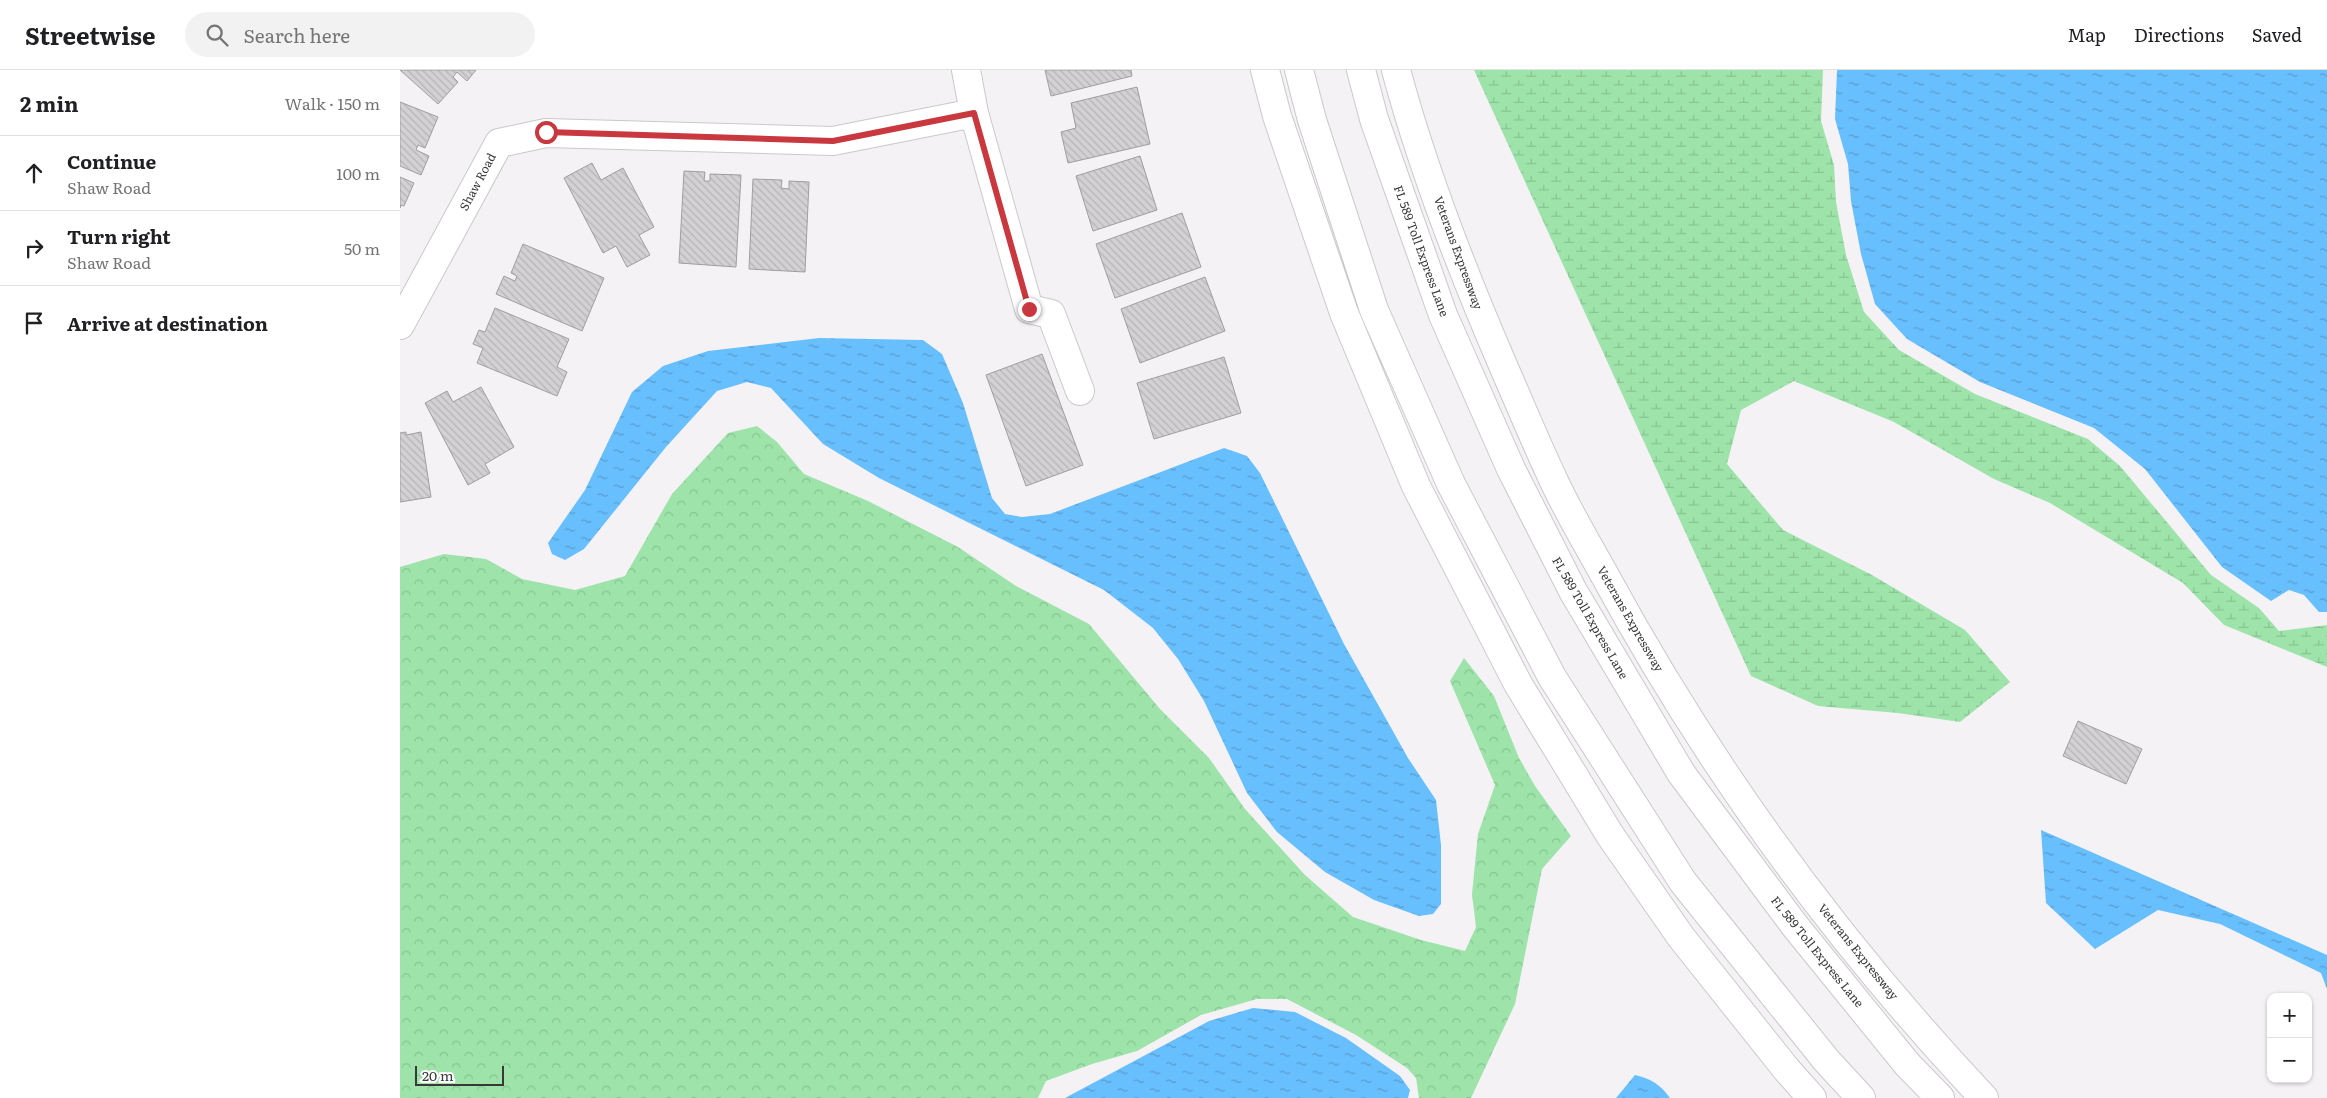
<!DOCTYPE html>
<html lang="en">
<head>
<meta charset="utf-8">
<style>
	:root { --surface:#fff; --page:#f2f2f2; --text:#202124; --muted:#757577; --line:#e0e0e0 }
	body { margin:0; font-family:Literata,serif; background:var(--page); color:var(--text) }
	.controls { position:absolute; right:15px; bottom:15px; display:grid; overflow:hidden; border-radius:10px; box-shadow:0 1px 4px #0004 }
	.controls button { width:45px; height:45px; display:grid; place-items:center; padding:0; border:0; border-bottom:1px solid var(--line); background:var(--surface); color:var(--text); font:25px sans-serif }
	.scale { position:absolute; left:15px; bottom:12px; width:89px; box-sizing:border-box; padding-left:5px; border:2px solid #3a393a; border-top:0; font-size:14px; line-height:18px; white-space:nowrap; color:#3a393a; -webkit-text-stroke:4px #fff; paint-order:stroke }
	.stop { position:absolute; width:15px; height:15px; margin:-11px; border:4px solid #c8383e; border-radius:50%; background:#fff }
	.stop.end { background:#c8383e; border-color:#fff; box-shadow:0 1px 5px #0008 }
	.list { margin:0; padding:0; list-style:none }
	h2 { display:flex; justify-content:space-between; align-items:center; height:65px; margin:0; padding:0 20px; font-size:21px }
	h2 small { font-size:16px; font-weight:400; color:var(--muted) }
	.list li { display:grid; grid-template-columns:32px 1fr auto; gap:15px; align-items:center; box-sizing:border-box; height:75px; padding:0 20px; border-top:1px solid var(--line) }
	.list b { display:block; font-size:19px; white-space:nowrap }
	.list p { margin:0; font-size:16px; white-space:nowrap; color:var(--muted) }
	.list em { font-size:16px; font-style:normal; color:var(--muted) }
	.icon { flex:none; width:28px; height:28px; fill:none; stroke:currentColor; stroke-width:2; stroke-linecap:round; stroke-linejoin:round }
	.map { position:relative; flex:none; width:1927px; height:1028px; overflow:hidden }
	header { display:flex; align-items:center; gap:30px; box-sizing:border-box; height:70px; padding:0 25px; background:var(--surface); border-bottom:1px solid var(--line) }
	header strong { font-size:24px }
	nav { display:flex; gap:28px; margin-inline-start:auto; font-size:18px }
	.search { width:350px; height:45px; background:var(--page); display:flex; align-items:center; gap:12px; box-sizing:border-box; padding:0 18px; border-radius:28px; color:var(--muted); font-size:19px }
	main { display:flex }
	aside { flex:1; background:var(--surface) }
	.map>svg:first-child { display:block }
	.forest { fill:url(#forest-crowns) }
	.wetland { fill:url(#wetland-marsh) }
	.water { fill:url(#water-ripples) }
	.building { fill:url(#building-back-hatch); stroke:#a09da0 }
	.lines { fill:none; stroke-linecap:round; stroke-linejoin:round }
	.minor-casing { stroke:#cbc8cc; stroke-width:30 }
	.highway-casing { stroke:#cbc8cc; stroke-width:30 }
	.minor { stroke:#fff; stroke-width:28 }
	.highway { stroke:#fff; stroke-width:28 }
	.route { stroke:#c8383e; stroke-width:6 }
	.labels { text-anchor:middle; stroke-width:5; stroke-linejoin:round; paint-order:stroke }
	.street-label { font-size:12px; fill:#3a393a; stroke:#fff }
</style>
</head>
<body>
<header>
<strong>Streetwise</strong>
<div class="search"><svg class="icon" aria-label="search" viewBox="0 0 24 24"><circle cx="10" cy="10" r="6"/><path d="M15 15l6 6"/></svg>Search here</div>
<nav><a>Map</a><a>Directions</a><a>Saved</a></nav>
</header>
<main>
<aside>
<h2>2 min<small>Walk · 150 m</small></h2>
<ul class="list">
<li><svg class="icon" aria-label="ahead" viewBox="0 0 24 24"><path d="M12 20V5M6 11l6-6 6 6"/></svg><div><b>Continue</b><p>Shaw Road</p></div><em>100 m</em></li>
<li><svg class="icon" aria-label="right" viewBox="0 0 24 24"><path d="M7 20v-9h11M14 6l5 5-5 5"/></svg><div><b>Turn right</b><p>Shaw Road</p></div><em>50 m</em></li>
<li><svg class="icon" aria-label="arrive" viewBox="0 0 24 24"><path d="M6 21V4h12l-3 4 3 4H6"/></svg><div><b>Arrive at destination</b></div></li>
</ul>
</aside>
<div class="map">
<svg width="1927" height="1028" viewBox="0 0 1927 1028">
	<defs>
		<pattern id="forest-crowns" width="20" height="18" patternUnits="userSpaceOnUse" patternTransform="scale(1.25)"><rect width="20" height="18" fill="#9de3aa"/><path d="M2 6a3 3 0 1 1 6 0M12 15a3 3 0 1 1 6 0" fill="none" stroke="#88c493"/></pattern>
		<pattern id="wetland-marsh" width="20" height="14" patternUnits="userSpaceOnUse" patternTransform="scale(1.25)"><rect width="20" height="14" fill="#9de3aa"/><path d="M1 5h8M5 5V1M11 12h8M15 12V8" fill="none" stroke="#88c493"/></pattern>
		<pattern id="water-ripples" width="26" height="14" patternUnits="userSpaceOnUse" patternTransform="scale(1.25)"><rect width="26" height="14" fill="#68bffd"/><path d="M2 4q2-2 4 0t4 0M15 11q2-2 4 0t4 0" fill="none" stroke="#579cce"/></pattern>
		<pattern id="building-back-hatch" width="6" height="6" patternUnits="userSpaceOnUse" patternTransform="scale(1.25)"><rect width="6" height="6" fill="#d4d1d5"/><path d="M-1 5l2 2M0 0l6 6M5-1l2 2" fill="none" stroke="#b7b4b8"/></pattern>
	</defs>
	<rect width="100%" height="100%" fill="#f5f2f6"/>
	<path class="forest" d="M357 356 377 372 404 404 468 431 558 477 616 516 689 554 760 639 809 688 845 739 905 805 953 847 1021 870 1065 881 1076 857 1072 824 1078 764 1095 715 1050 611 1064 588 1094 626 1119 688 1135 716 1171 766 1142 799 1115 934 1071 1028H1019L1016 1008 1007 998 956 965 887 929H857L801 945 737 981 692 994 646 1011 638 1028H0V497L44 484 86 489 122 509 175 520 225 506 272 424 328 363Z"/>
	<path class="wetland" d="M1074 0H1423L1421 51 1434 95 1436 132 1446 185 1464 242 1499 280 1575 324 1688 369 1720 396 1811 505 1859 538 1879 561 1927 555V597L1824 555 1783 513 1650 433 1594 409 1494 352 1394 311 1341 340 1327 394 1383 460 1472 505 1565 560 1610 612 1560 652 1498 643 1418 636 1351 606Z"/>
	<path class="water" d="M1437 0H1927V542H1919L1904 525 1889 520 1871 531 1822 497 1745 399 1694 358 1580 312 1507 269 1475 234 1461 184 1451 131 1448 94 1435 49Z
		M419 268 523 270 542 284 563 333 592 428 605 444 622 447 650 444 824 378 847 386 860 403 944 574 1008 688 1036 730 1041 775V834L1033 844 1019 846 974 830 925 802 877 762 847 723 804 631 778 589 753 558 704 520 479 408 423 374 371 318 347 312 317 321 266 377 184 479 165 490 152 484 148 473 185 420 232 322 263 296 308 281Z
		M1641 760 1927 885V919L1921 903 1820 854 1758 840 1695 879 1646 833Z
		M853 938 895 942 946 968 1000 1006 1010 1020 1008 1028H665L809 951Z
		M1235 1005C1251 1009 1260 1014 1270 1028H1216Z"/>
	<path class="building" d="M0 0H76L67 11 57 2 53 7 58 12 38 34Z
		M645 0H731L732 6 651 26Z
		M737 17 750 74 668 93 661 62 676 58 671 33Z
		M0 32 38 47 25 78 18 75 16 80 29 86 21 105 0 96Z
		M740 86 757 140 693 161 676 106Z
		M192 93 201 110 223 98 254 157 239 165 250 185 227 197 216 176 203 183 164 108Z
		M284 101 305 102 304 111H310V104L341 105 336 197 279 193Z
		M0 107 14 113 4 136 1 135 0 138Z
		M353 109 382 110 381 118 389 119V111L409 112 405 202 349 199Z
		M782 143 801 197 715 228 696 174Z
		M123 174 204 208 182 261 96 224 104 206 115 211 117 206 111 203Z
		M805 207 825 261 740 293 721 239Z
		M95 238 169 269 157 297 167 302 157 326 77 293 83 278 73 274 79 260 85 262Z
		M642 284 683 395 626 416 586 305Z
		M824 287 841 343 754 369 737 313Z
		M81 317 114 377 85 394 90 403 68 415 25 333 47 321 53 332Z
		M6 362V365L21 362 31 427 0 432V363Z
		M1678 651 1742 679 1726 714 1663 686Z"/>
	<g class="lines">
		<defs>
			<path id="minor" d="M566 0 574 43 629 239 651 244 680 321
				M0 255 99 73 146 63 433 71 574 43"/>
			<path id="highway" d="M865 0 877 46 944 243 1016 416 1118 614 1210 765 1281 867 1387 1000 1412 1028
				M899 0 912 50 974 240 1051 414 1152 607 1283 812 1426 990 1461 1028
				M961 0 974 49 1043 245 1111 399 1173 521 1281 703 1395 856 1507 994 1540 1028
				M996 0C1023 100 1061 198 1102 293 1119 332 1135 371 1153 409 1168 442 1187 473 1204 504 1307 694 1436 871 1584 1028"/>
		</defs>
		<use href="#minor" class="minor-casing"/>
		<use href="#highway" class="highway-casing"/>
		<use href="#minor" class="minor"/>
		<use href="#highway" class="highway"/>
	</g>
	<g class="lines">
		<path class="route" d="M146 62 433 71 574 43 629 239"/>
	</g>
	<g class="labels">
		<g class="street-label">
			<text transform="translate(78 112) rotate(-62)" y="4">Shaw Road</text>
			<text transform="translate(1021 181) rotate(70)" y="4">FL 589 Toll Express Lane</text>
			<text transform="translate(1058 183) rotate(70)" y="4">Veterans Expressway</text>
			<text transform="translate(1190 548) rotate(60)" y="4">FL 589 Toll Express Lane</text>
			<text transform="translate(1230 549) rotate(60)" y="4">Veterans Expressway</text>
			<text transform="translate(1417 882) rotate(51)" y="4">FL 589 Toll Express Lane</text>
			<text transform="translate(1458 882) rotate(51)" y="4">Veterans Expressway</text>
		</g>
	</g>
</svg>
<div class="controls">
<button>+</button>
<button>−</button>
</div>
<div class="scale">20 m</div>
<div class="stop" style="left:146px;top:62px"></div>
<div class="stop end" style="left:629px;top:239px"></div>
</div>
</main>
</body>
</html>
